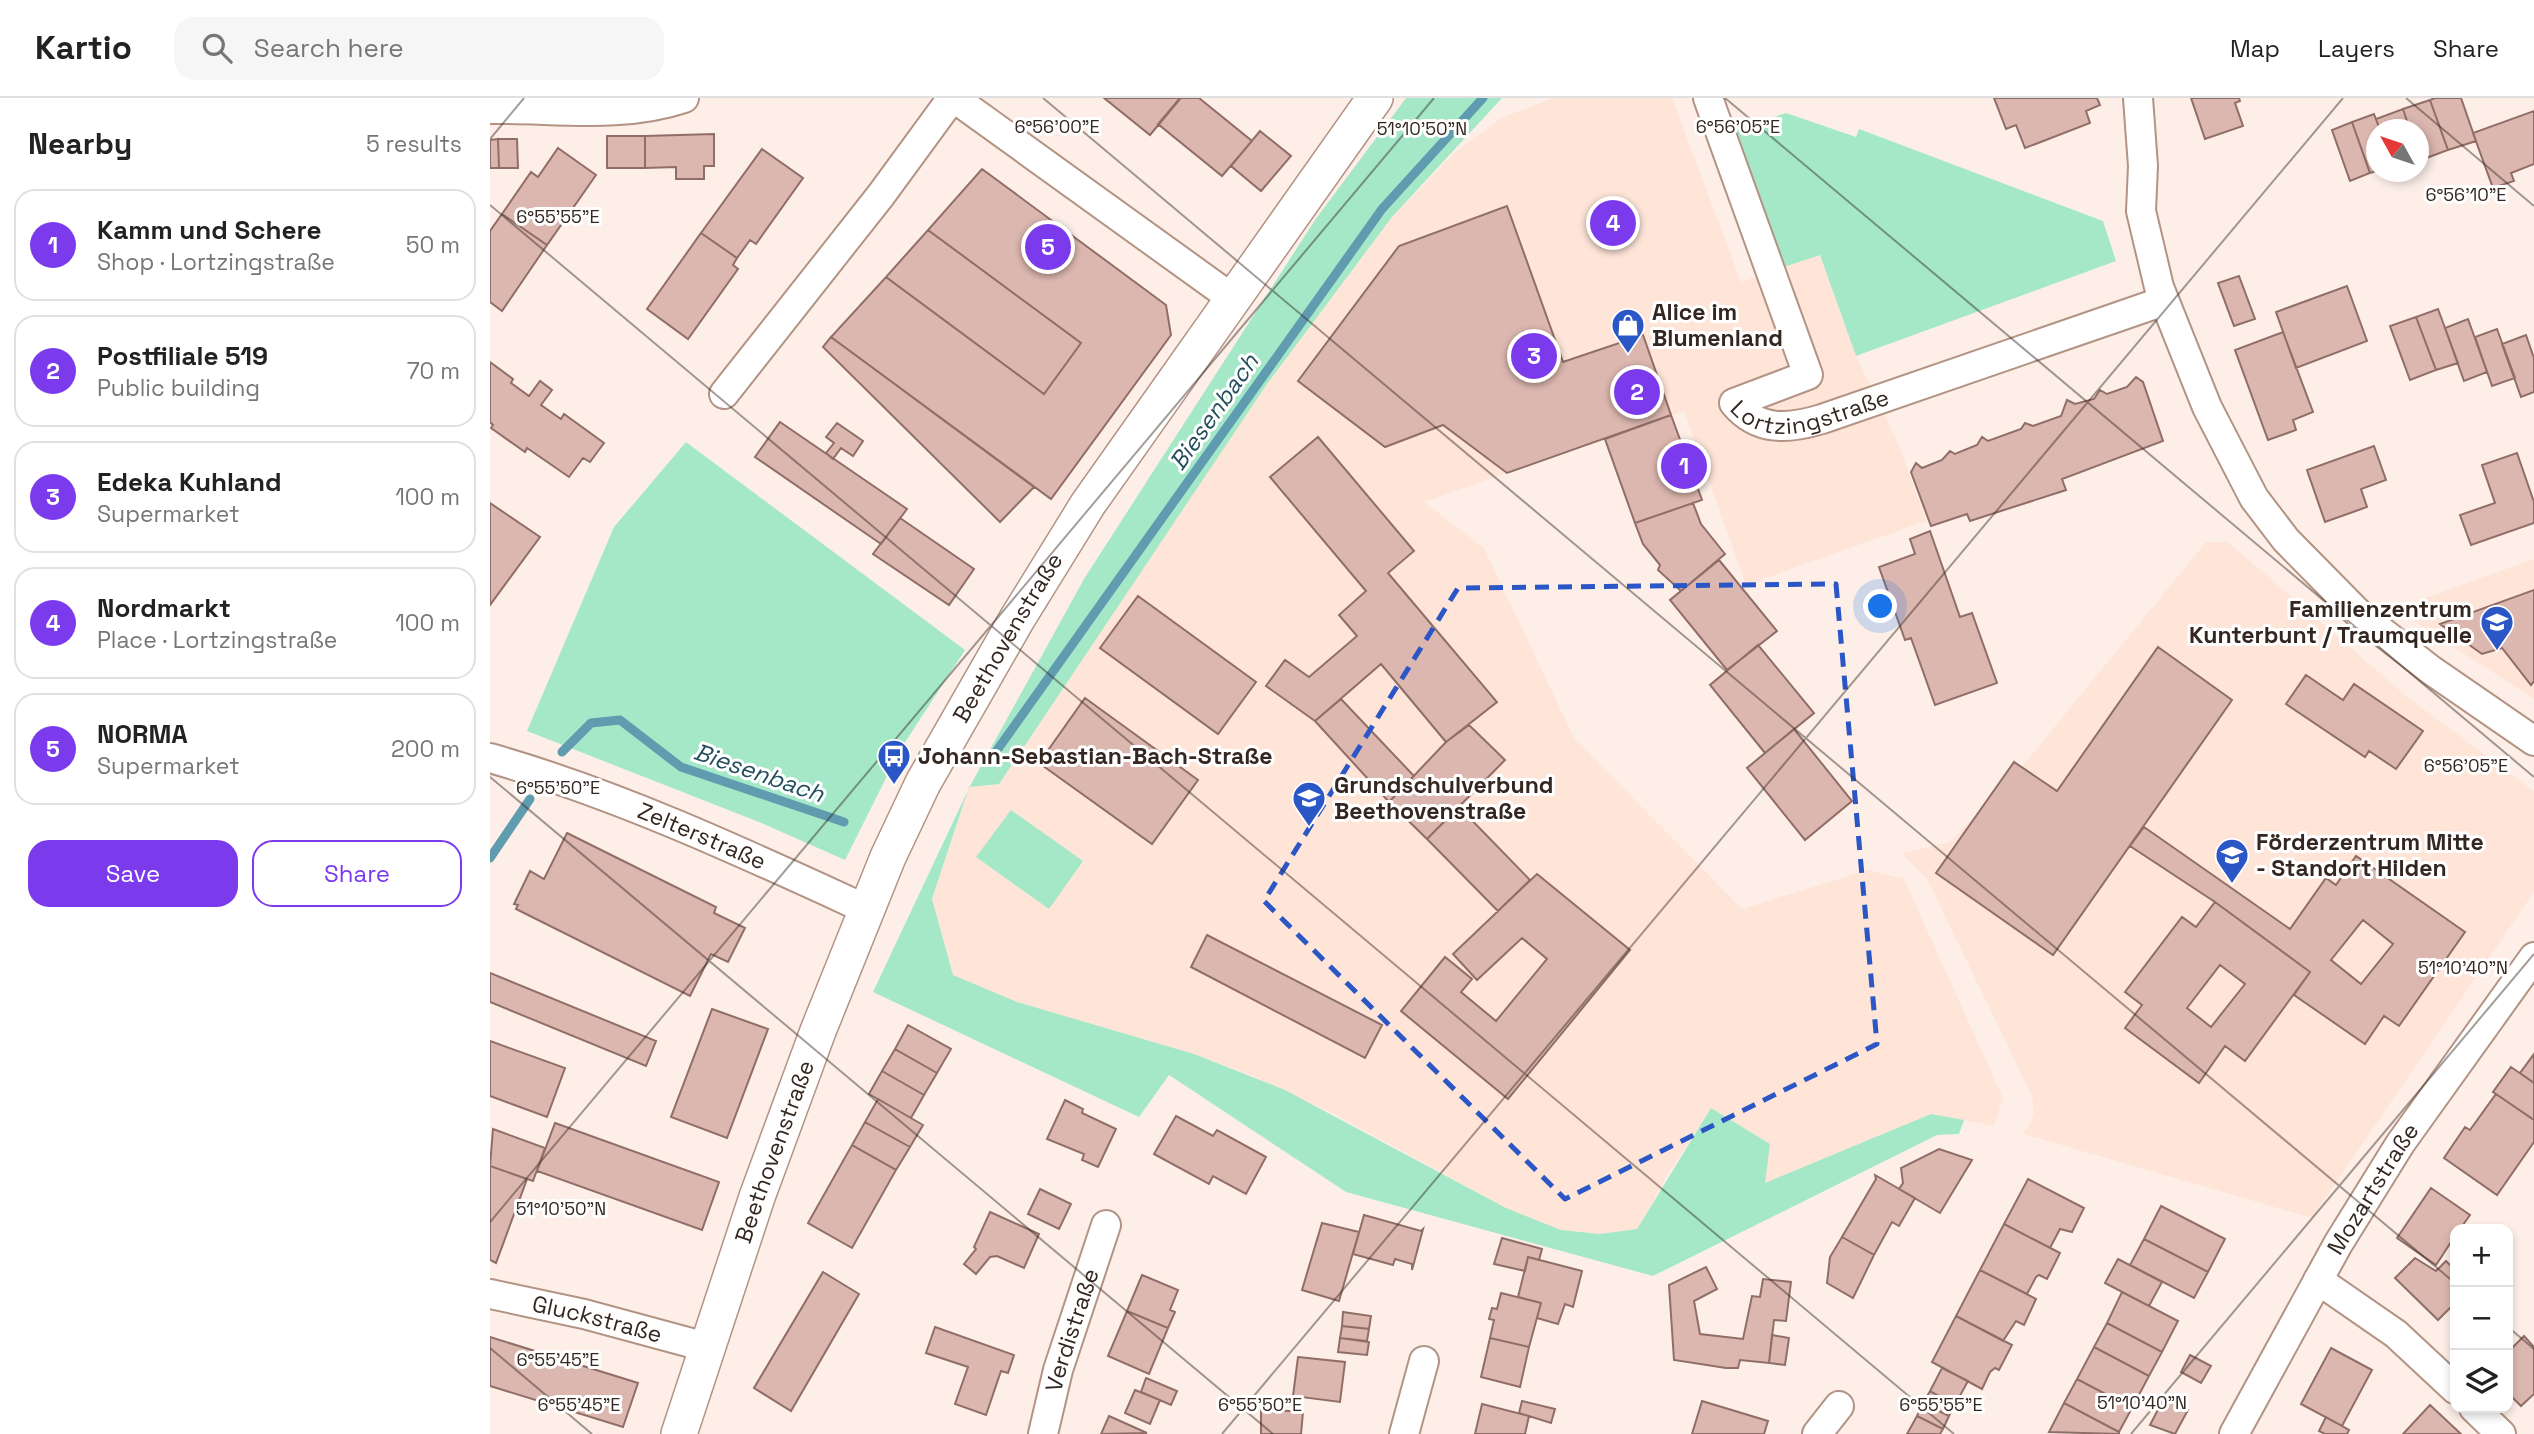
<!DOCTYPE html>
<html lang="en">
<head>
<meta charset="utf-8">
<style>
	:root { --surface:#fff; --page:#f6f6f6; --text:#222; --muted:#767676; --line:#e0e0e0; --accent:#7c3aed }
	body { margin:0; font-family:"Space Grotesk",sans-serif; background:var(--page); color:var(--text) }
	.controls { position:absolute; right:21px; bottom:21px; display:grid; overflow:hidden; border-radius:14px; box-shadow:0 4px 10px #0003 }
	.controls button { width:63px; height:63px; display:grid; place-items:center; padding:0; border:0; border-bottom:2px solid var(--line); background:var(--surface); color:var(--text); font:35px sans-serif }
	.compass { position:absolute; left:1876px; top:21px; width:63px; height:63px; border-radius:50%; background:var(--surface); box-shadow:0 4px 10px #0003; rotate:310deg }
	.you { position:absolute; left:1391px; top:509px; width:24px; height:24px; margin:-18px; border:5px solid #fff; border-radius:50%; background:#1a73e8; box-shadow:0 0 0 10px #1a73e833 }
	.badge { display:grid; place-items:center; width:46px; height:46px; border-radius:50%; background:var(--accent); color:#fff; font-size:23px; font-weight:700 }
	.pin { position:absolute; translate:-50% -50%; border:4px solid #fff; box-shadow:0 2px 7px #0006 }
	.list { margin:0; padding:0; list-style:none }
	h2 { display:flex; justify-content:space-between; align-items:center; height:91px; margin:0; padding:0 28px; font-size:30px }
	h2 small { font-size:23px; font-weight:400; color:var(--muted) }
	.list li { display:grid; grid-template-columns:46px 1fr auto; gap:21px; align-items:center; box-sizing:border-box; height:112px; margin:0 14px 14px; padding:0 14px; border:2px solid var(--line); border-radius:21px }
	.list b { display:block; font-size:26px; white-space:nowrap }
	.list p { margin:0; font-size:23px; white-space:nowrap; color:var(--muted) }
	.list em { font-size:23px; font-style:normal; color:var(--muted) }
	.actions { display:flex; gap:14px; padding:21px 28px }
	.actions a { flex:1; padding:16px 0; border:2px solid var(--accent); border-radius:21px; text-align:center; font-size:24px; color:var(--accent) }
	.actions .main { background:var(--accent); color:#fff }
	.icon { flex:none; width:38px; height:38px; fill:none; stroke:currentColor; stroke-width:2; stroke-linecap:round; stroke-linejoin:round }
	.map { position:relative; flex:none; width:2044px; height:1336px; overflow:hidden }
	header { display:flex; align-items:center; gap:42px; box-sizing:border-box; height:98px; padding:0 35px; background:var(--surface); border-bottom:2px solid var(--line) }
	header strong { font-size:33px }
	nav { display:flex; gap:38px; margin-inline-start:auto; font-size:24px }
	.search { width:490px; height:63px; background:var(--page); display:flex; align-items:center; gap:18px; box-sizing:border-box; padding:0 24px; border-radius:21px; color:var(--muted); font-size:26px }
	main { display:flex }
	aside { flex:1; background:var(--surface) }
	.map>svg:first-child { display:block }
	.built { fill:#fee5d8 }
	.green { fill:#a4e8c8 }
	.lines { fill:none; stroke-linecap:round; stroke-linejoin:round }
	.stream { stroke:#5f9cb0; stroke-width:9 }
	.building { fill:#dcb7af; stroke:#906e67; stroke-width:2; fill-rule:evenodd }
	.minor-casing { stroke:#b39384; stroke-width:32 }
	.tertiary-casing { stroke:#b39384; stroke-width:38 }
	.minor { stroke:#fff; stroke-width:28 }
	.tertiary { stroke:#fff; stroke-width:35 }
	.marked { fill:none; stroke:#2b56c5; stroke-width:5; stroke-dasharray:14 9; stroke-linejoin:round }
	.ticks { fill:none; stroke:#342721; stroke-width:2; stroke-opacity:0.45 }
	.labels { text-anchor:middle; stroke-width:6; stroke-linejoin:round; paint-order:stroke }
	.poi-label { font-size:23px; font-weight:bold; fill:#342721; stroke:#fff; text-anchor:start }
	.street-label { font-size:23px; fill:#342721; stroke:#fff }
	.water-label { font-size:24px; font-style:italic; fill:#264f5d; stroke:#fff }
	.ticks-label { font-size:18px; text-anchor:middle; fill:#342721; stroke:#fff; stroke-width:6; stroke-linejoin:round; paint-order:stroke }
</style>
</head>
<body>
<header>
<strong>Kartio</strong>
<div class="search"><svg class="icon" aria-label="search" viewBox="0 0 24 24"><circle cx="10" cy="10" r="6"/><path d="M15 15l6 6"/></svg>Search here</div>
<nav><a>Map</a><a>Layers</a><a>Share</a></nav>
</header>
<main>
<aside>
<h2>Nearby<small>5 results</small></h2>
<ul class="list">
<li><span class="badge">1</span><div><b>Kamm und Schere</b><p>Shop · Lortzingstraße</p></div><em>50 m</em></li>
<li><span class="badge">2</span><div><b>Postfiliale 519</b><p>Public building</p></div><em>70 m</em></li>
<li><span class="badge">3</span><div><b>Edeka Kuhland</b><p>Supermarket</p></div><em>100 m</em></li>
<li><span class="badge">4</span><div><b>Nordmarkt</b><p>Place · Lortzingstraße</p></div><em>100 m</em></li>
<li><span class="badge">5</span><div><b>NORMA</b><p>Supermarket</p></div><em>200 m</em></li>
</ul>
<div class="actions"><a class="main">Save</a><a>Share</a></div>
</aside>
<div class="map">
<svg width="2044" height="1336" viewBox="0 0 2044 1336">
	<rect width="100%" height="100%" fill="#fdefe8"/>
	<path class="built" d="M1064 0H1182L1251 184 1330 157 1366 258 1409 347 1436 423 1256 487 1194 313 934 404 994 450 1084 640 1252 811 1378 772 1414 781 1513 1000 1504 1028 1441 1016 1275 1085 1221 1010 1178 1076 1147 1131 1110 1136 1071 1132 1016 1110 846 1017 758 976 704 956 526 904 463 877 442 801 479 688 509 686 777 286 902 119 963 56 1013 19Z
		M1716 444H1738L1921 602 2044 693V794L1822 1120 1533 1036 1544 1018 1542 998 1437 781 1412 755 1460 744 1534 666Z
		M2044 461V601L1905 511Z"/>
	<path class="green" d="M916 0H1012L902 119 777 286 509 686 479 689 442 801 463 877 527 904 704 956 795 992 1016 1110 1071 1132 1110 1136 1147 1131 1221 1010 1280 1046 1275 1085 1441 1016 1474 1022 1469 1036 1447 1037 1163 1178 856 1094 679 977 649 1019 383 894 480 688 594 481 825 122Z
		M1296 15 1366 39 1369 31 1613 123 1626 163 1366 258 1330 157 1294 169 1246 31Z
		M196 344 475 552 410 652 355 762 269 724 37 633 124 429Z
		M521 712 593 763 559 811 486 759Z"/>
	<g class="lines">
		<path class="stream" d="M72 654 101 625 130 622 191 669 354 724
			M500 662 892 111 993 0
			M0 760 40 701"/>
	</g>
	<path class="building" d="M614 0H689L690 1 660 37Z
		M709 0 762 43 732 78 668 26 690 0Z
		M1504 0H1607L1610 7 1596 13 1600 25 1535 50 1526 27 1516 31Z
		M1701 0H1749L1750 3 1745 5 1753 28 1715 41Z
		M1945 0H1971L1986 43 1958 52 1940 2Z
		M1940 2 1958 52 1931 62 1928 32H1920L1913 11Z
		M1913 11 1920 32H1890L1886 21Z
		M2044 13V66L2021 75 2024 83 2003 90 1983 35Z
		M1884 16 1890 32H1886V73L1880 75 1862 24Z
		M1862 24 1880 75 1860 83 1842 32Z
		M770 33 801 58 771 93 741 68Z
		M224 36V68H214V81H186V69L155 70V38Z
		M117 38H155V70H117Z
		M8 41 9 70H0V42Z
		M8 41H27L28 70H9Z
		M68 50 106 77 57 147 12 116 41 74 48 79Z
		M272 51 313 80 266 146 260 142 247 160 211 135Z
		M492 71 676 207 681 237 561 401 341 239 396 179 554 296 591 245 438 132Z
		M1017 108 1073 264 1153 237 1181 317 1017 375 953 327 895 349 808 283 909 148Z
		M12 116 57 147 12 213 0 204V133Z
		M438 132 591 245 554 296 396 179Z
		M211 135 247 160 243 167 248 171 198 241 157 211Z
		M1749 178 1765 221 1744 228 1728 185Z
		M1857 188 1877 243 1806 270 1786 214Z
		M1948 211 1968 265 1946 272 1926 219Z
		M1926 219 1946 272 1920 282 1900 228Z
		M1978 221 1997 274 1974 283 1955 230Z
		M2007 231 2025 280 2002 288 1985 239Z
		M1793 234 1823 314 1803 322 1806 332 1778 342 1745 252Z
		M2036 237 2044 260V294L2031 299 2012 246Z
		M341 239 544 389 510 424 333 249Z
		M0 264 23 281 21 285 39 298 50 283 62 292 51 307 71 321 74 316 114 345 100 364 93 360 79 379 37 350 35 354 1 330 3 327 0 324Z
		M1646 279 1653 284 1673 343 1572 381 1576 392 1480 423 1477 416 1441 428 1421 374 1426 365 1432 370 1452 362 1460 353 1465 356 1487 347 1492 339 1498 343 1531 331 1535 325 1543 328 1571 318 1577 302 1585 306 1604 301 1610 292 1617 296 1637 289Z
		M1181 317 1212 402 1145 425 1115 341Z
		M290 324 417 411 391 446 265 359Z
		M347 325 373 343 363 358 351 350 343 361 336 355 344 345 336 339Z
		M828 339 924 453 898 475 1007 604 956 644 891 566 825 623 776 588 795 562 819 579 867 538 849 517 876 493 780 379Z
		M1884 348 1896 382 1871 391 1877 409 1835 424 1817 372Z
		M2027 355 2044 404V425L1981 447 1970 417 2005 405 1992 367Z
		M0 405 50 439 0 507Z
		M1203 405 1211 426 1235 456 1191 493 1168 472 1170 467 1153 446 1145 425Z
		M410 420 484 471 459 507 383 456Z
		M1440 433 1470 519 1482 515 1507 585 1445 607 1421 540 1415 542 1389 469 1425 456 1420 441Z
		M1229 462 1287 533 1237 572 1180 502Z
		M2044 492V583L2041 587 2012 550 1992 556 1950 526Z
		M648 498 766 584 728 636 610 550Z
		M1268 547 1324 615 1275 655 1220 587Z
		M1668 549 1742 602 1563 857 1446 775 1524 664 1567 693Z
		M1816 577 1853 602 1864 586 1933 633 1906 671 1879 653 1875 659 1796 606Z
		M595 600 708 682 662 746 549 665Z
		M851 601 924 678 899 704 825 623Z
		M979 627 1015 662 937 741 899 704 956 644Z
		M1304 631 1362 703 1315 742 1257 670Z
		M969 709 1040 782 1008 813 937 741Z
		M1654 729 1800 831 1836 780 1846 787 1866 758 1975 834 1909 928 1894 918 1875 946 1804 897 1820 874 1725 804 1640 748ZM1873 822 1903 846 1871 886 1841 862Z
		M77 735 226 809 224 815 255 830 238 864 221 856 200 898 26 811 28 807 24 806 40 773 54 781Z
		M1047 776 1140 852 1018 1001 911 913 955 859 982 881 971 894 1006 923 1057 861 1032 840 987 882 963 856Z
		M1725 804 1820 874 1755 963 1735 948 1709 985 1635 930 1652 907 1635 894 1692 819 1706 829ZM1730 867 1755 886 1721 929 1697 910Z
		M717 837 892 927 875 960 701 869Z
		M0 875 166 943 156 968 0 904Z
		M222 911 278 931 237 1040 181 1019Z
		M418 927 461 951 447 975 405 951Z
		M0 943 75 970 57 1019 0 998Z
		M405 951 447 975 434 997 392 973Z
		M2044 956V985L2030 975Z
		M2021 969 2044 985V1022L2003 994Z
		M392 973 434 997 421 1020 379 996Z
		M2006 996 2044 1022V1044L2007 1097 1954 1060 1975 1029 1980 1032Z
		M388 1001 433 1027 420 1049 375 1024Z
		M575 1002 593 1011 592 1015 626 1031 608 1069 592 1062 594 1056 557 1041Z
		M686 1018 723 1038 727 1032 776 1059 756 1096 723 1078 719 1086 664 1056Z
		M375 1024 420 1049 406 1072 362 1047Z
		M65 1025 229 1084 212 1132 47 1073Z
		M3 1031 55 1050 43 1083 0 1068Z
		M362 1047 406 1072 362 1150 318 1125Z
		M1449 1051 1482 1062 1450 1115 1409 1091 1413 1085 1411 1070Z
		M0 1068 37 1081 6 1165 0 1162Z
		M1385 1077 1425 1100 1409 1128 1402 1124 1384 1157 1352 1139 1386 1081Z
		M1538 1081 1594 1110 1582 1134 1570 1131 1560 1150 1514 1126Z
		M1941 1090 1980 1117 1970 1131H1965V1138L1946 1167 1907 1140Z
		M550 1091 581 1106 569 1131 538 1116Z
		M1671 1108 1735 1141 1718 1174 1654 1141Z
		M500 1114 549 1136 534 1170 507 1158 500 1159 486 1176 474 1166 486 1151 484 1149Z
		M874 1117 931 1133 933 1131 922 1172V1166L905 1161 903 1167 863 1156Z
		M832 1125 869 1134 849 1203 812 1192Z
		M1514 1126 1570 1155 1557 1181 1549 1177 1546 1179 1537 1196 1490 1172Z
		M1352 1139 1384 1157 1363 1200 1337 1185 1340 1159Z
		M1012 1140 1052 1151 1049 1162 1038 1159 1035 1173 1004 1166Z
		M1654 1141 1718 1174 1704 1200 1640 1167Z
		M1038 1159 1092 1173 1083 1209 1075 1206 1068 1226 1047 1220 1051 1205 1028 1199Z
		M1925 1160 1946 1173 1956 1163 1965 1172V1205L1948 1222 1905 1180Z
		M1628 1161 1672 1184 1659 1208 1615 1185Z
		M1216 1169 1227 1191 1204 1203 1210 1236 1253 1241 1262 1198 1270 1199 1273 1181 1301 1184 1296 1223 1284 1222 1279 1265 1250 1262 1248 1270H1236L1184 1262 1179 1187Z
		M1490 1172 1546 1201 1534 1227 1526 1223 1513 1243 1466 1218Z
		M333 1174 369 1196 301 1313 264 1290Z
		M652 1177 688 1192 680 1212 685 1214 678 1230 637 1213Z
		M1632 1194 1688 1223 1672 1254 1617 1225Z
		M1011 1195 1051 1205 1039 1249 1000 1240 1004 1222 999 1221 1002 1210 1007 1211Z
		M637 1213 678 1230 659 1276 618 1258Z
		M853 1214 881 1218 879 1231 852 1228Z
		M1466 1218 1522 1247 1509 1272 1505 1270 1500 1274 1492 1291 1442 1264Z
		M1617 1225 1672 1254 1659 1278 1604 1249Z
		M852 1228 879 1231 877 1243 850 1240Z
		M445 1229 524 1257 518 1275 511 1273 496 1317 465 1306 478 1269 436 1255Z
		M1282 1237 1299 1240 1295 1267 1279 1265Z
		M2034 1238 2044 1249V1296L2031 1308 2018 1295V1254Z
		M0 1239 148 1285 133 1329 0 1288Z
		M850 1240 879 1244 877 1257 848 1254Z
		M1000 1240 1039 1249 1030 1289 991 1279Z
		M1604 1249 1659 1278 1642 1310 1587 1281Z
		M1841 1250 1882 1272 1852 1328 1811 1306Z
		M1700 1257 1721 1268 1711 1285 1691 1274Z
		M808 1259 855 1264 850 1304 803 1298Z
		M1452 1270 1478 1283 1465 1307 1440 1293Z
		M656 1280 687 1293 681 1307 651 1294Z
		M1587 1281 1642 1310 1629 1334 1574 1305Z
		M645 1292 670 1302 660 1326 635 1315Z
		M1440 1293 1465 1307 1459 1318 1433 1305Z
		M1674 1300 1698 1312 1685 1336 1660 1327Z
		M1032 1303 1065 1311 1061 1325 1029 1315Z
		M1212 1303 1278 1323 1274 1336H1202Z
		M1433 1305 1459 1318 1453 1331 1427 1318Z
		M1574 1305 1629 1334V1336L1559 1334Z
		M992 1306 1039 1318 1035 1336H985Z
		M1940 1307 1971 1336H1913Z
		M771 1311 813 1314 811 1336H771Z
		M619 1318 657 1335 611 1336Z
		M1427 1318 1453 1331 1450 1336H1417Z
		M1836 1319 1859 1332 1857 1336H1835L1829 1333Z"/>
	<g class="lines">
		<defs>
			<g id="minor">
				<path d="M464 0 743 201"/>
				<path id="s1" d="M1218 0 1318 277 1244 305C1268 334 1299 331 1332 321L1674 203"/>
				<path d="M1648 0 1653 68 1651 113 1669 189 1717 309 1764 400 1796 442 1868 515 1941 572 2044 643"/>
				<path d="M0 11C65 10 132 21 194 0"/>
				<path d="M234 296 391 97 462 0"/>
				<path id="s2" d="M0 660C130 697 256 756 378 812"/>
				<path d="M1828 1182 1906 1236 1965 1291"/>
				<path id="s3" d="M0 1196 94 1216 216 1249"/>
				<path d="M1984 1310 2011 1336"/>
				<path id="s4" d="M553 1336 568 1272 616 1127"/>
				<path d="M914 1336 934 1263"/>
				<path d="M1327 1336 1349 1308"/>
				<path id="s5" d="M1744 1336 1848 1146 1910 1046 2044 859"/>
			</g>
			<g id="tertiary">
				<path id="s6" d="M189 1336 267 1099 328 933 398 759 433 685 527 521 598 406 885 0"/>
			</g>
		</defs>
		<use href="#minor" class="minor-casing"/>
		<use href="#tertiary" class="tertiary-casing"/>
		<use href="#minor" class="minor"/>
		<use href="#tertiary" class="tertiary"/>
	</g>
	<path class="marked" d="M1346 486 1387 946 1075 1101 774 803 968 490Z"/>
	<path class="ticks" d="M553 0 1965 1185M1235 0 2044 679M1916 0 2044 108M0 41 34 0M0 107 1464 1336M0 679 783 1336M0 1124 944 0M2018 1229 2044 1251M0 1250 102 1336M732 1336 1853 0M1641 1336 2044 856"/>
	<defs>
		<symbol id="shop-pin" viewBox="-11 -11 22 30"><path d="M0 17L-7.5 6A9.5 9.5 0 1 1 7.5 6Z" fill="#2b56c5" stroke="#fff"/><path d="M-5-2.5h2.3a2.7 3.5 0 0 1 5.4 0H5L5.5 6h-11ZM-1.5-2.5h3a1.5 2.3 0 0 0-3 0Z" fill="#fff"/></symbol>
		<symbol id="school-pin" viewBox="-11 -11 22 30"><path d="M0 17L-7.5 6A9.5 9.5 0 1 1 7.5 6Z" fill="#2b56c5" stroke="#fff"/><path d="M0-5L7-2L0 1L-7-2ZM-4 1L0 2.5L4 1V4Q0 6-4 4Z" fill="#fff"/></symbol>
		<symbol id="bus-pin" viewBox="-11 -11 22 30"><path d="M0 17L-7.5 6A9.5 9.5 0 1 1 7.5 6Z" fill="#2b56c5" stroke="#fff"/><path d="M-5-6H5V4H4V6H2V4H-2V6H-4V4H-5ZM-3.5-4V0h7V-4ZM-3.5 1.2v1.5H-2V1.2ZM2 1.2v1.5H3.5V1.2Z" fill="#fff"/></symbol>
	</defs>
	<g fill-rule="evenodd">
		<use href="#shop-pin" x="1119" y="208" width="38" height="52"/>
		<use href="#school-pin" x="1988" y="505" width="38" height="52"/>
		<use href="#bus-pin" x="385" y="639" width="38" height="52"/>
		<use href="#school-pin" x="800" y="681" width="38" height="52"/>
		<use href="#school-pin" x="1723" y="738" width="38" height="52"/>
	</g>
	<g class="labels">
		<g class="poi-label">
			<text x="1162" y="222">Alice im<tspan x="1162" dy="26">Blumenland</tspan></text>
			<text x="1982" y="519" text-anchor="end">Familienzentrum<tspan x="1982" dy="26">Kunterbunt / Traumquelle</tspan></text>
			<text x="428" y="666">Johann-Sebastian-Bach-Straße</text>
			<text x="844" y="695">Grundschulverbund<tspan x="844" dy="26">Beethovenstraße</tspan></text>
			<text x="1766" y="752">Förderzentrum Mitte<tspan x="1766" dy="26">- Standort Hilden</tspan></text>
		</g>
		<g class="street-label">
			<text dy="8" stroke="none"><textPath href="#s1" startOffset="457">Lortzingstraße</textPath></text>
			<text dy="8" stroke="none"><textPath href="#s6" startOffset="864">Beethovenstraße</textPath></text>
			<text dy="8" stroke="none"><textPath href="#s2" startOffset="226">Zelterstraße</textPath></text>
			<text dy="8" stroke="none"><textPath href="#s6" startOffset="298">Beethovenstraße</textPath></text>
			<text dy="8" stroke="none"><textPath href="#s5" startOffset="282">Mozartstraße</textPath></text>
			<text dy="8" stroke="none"><textPath href="#s3" startOffset="110">Gluckstraße</textPath></text>
			<text dy="8" stroke="none"><textPath href="#s4" startOffset="108">Verdistraße</textPath></text>
		</g>
		<g class="water-label">
			<text transform="translate(724 314) rotate(-55)" y="8">Biesenbach</text>
			<text transform="translate(269 675) rotate(19)" y="8">Biesenbach</text>
		</g>
	</g>
	<g class="ticks-label">
		<text x="567" y="35">6°56'00"E</text>
		<text x="1248" y="35">6°56'05"E</text>
		<text x="932" y="37">51°10'50"N</text>
		<text x="1976" y="103">6°56'10"E</text>
		<text x="68" y="125">6°55'55"E</text>
		<text x="1976" y="674">6°56'05"E</text>
		<text x="68" y="696">6°55'50"E</text>
		<text x="1973" y="876">51°10'40"N</text>
		<text x="71" y="1117">51°10'50"N</text>
		<text x="68" y="1268">6°55'45"E</text>
		<text x="1652" y="1311">51°10'40"N</text>
		<text x="89" y="1313">6°55'45"E</text>
		<text x="770" y="1313">6°55'50"E</text>
		<text x="1451" y="1313">6°55'55"E</text>
	</g>
</svg>
<div class="controls">
<button>+</button>
<button>−</button>
<button><svg class="icon" aria-label="layers" viewBox="0 0 24 24"><path d="M12 4l9 5-9 5-9-5zM3 14l9 5 9-5"/></svg></button>
</div>
<svg class="compass" viewBox="-18 -18 36 36"><path d="M0-13l5 13h-10z" fill="#e53935"/><path d="M0 13l5-13h-10z" fill="#767676"/></svg>
<div class="you"></div>
<div class="pin badge" style="left:1194px;top:368px">1</div>
<div class="pin badge" style="left:1147px;top:294px">2</div>
<div class="pin badge" style="left:1044px;top:258px">3</div>
<div class="pin badge" style="left:1123px;top:125px">4</div>
<div class="pin badge" style="left:558px;top:149px">5</div>
</div>
</main>
</body>
</html>
